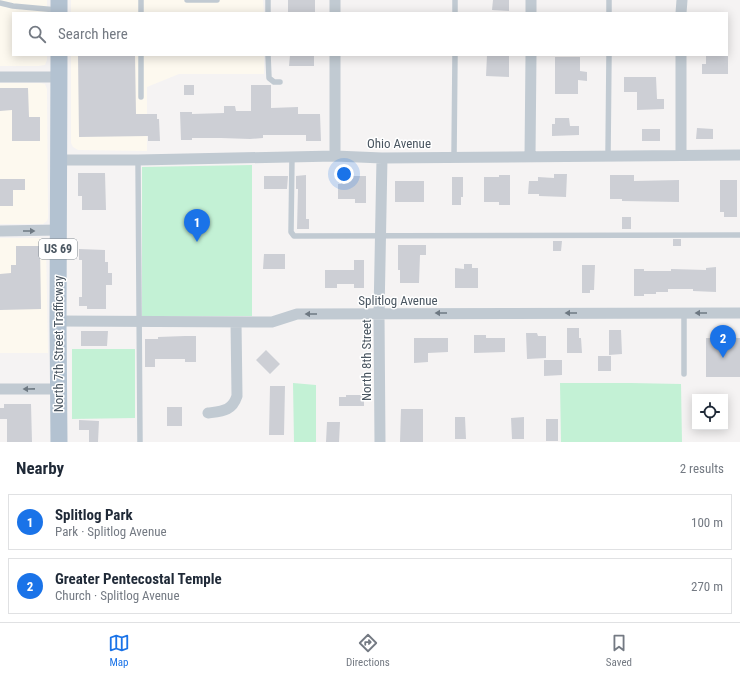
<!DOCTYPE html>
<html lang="en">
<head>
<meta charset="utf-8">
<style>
	:root { --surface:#fff; --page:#f6f6f7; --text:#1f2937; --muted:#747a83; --line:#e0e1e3; --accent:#1a73e8 }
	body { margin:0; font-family:"Roboto Condensed",sans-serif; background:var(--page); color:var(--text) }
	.controls { position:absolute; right:12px; bottom:12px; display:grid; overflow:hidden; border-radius:0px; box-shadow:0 2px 10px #0003 }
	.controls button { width:36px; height:36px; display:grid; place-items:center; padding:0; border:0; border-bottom:1px solid var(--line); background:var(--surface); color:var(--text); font:20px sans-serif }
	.you { position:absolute; left:344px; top:174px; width:14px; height:14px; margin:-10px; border:3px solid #fff; border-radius:50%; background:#1a73e8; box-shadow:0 0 0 6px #1a73e833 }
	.badge { display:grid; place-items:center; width:26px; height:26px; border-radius:50%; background:var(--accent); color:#fff; font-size:13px; font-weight:700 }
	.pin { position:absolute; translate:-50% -33px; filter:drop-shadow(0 1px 2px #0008) }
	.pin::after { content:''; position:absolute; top:21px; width:14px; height:12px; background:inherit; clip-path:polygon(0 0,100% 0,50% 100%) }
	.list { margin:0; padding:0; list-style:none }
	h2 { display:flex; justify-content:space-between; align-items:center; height:52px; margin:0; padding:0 16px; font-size:17px }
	h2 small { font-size:13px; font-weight:400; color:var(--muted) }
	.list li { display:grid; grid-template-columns:26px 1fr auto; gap:12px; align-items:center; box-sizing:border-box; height:56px; margin:0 8px 8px; padding:0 8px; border:1px solid var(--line); border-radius:0px }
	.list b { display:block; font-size:15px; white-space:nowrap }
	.list p { margin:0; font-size:13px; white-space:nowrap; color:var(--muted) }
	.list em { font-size:13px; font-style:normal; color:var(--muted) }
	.icon { flex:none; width:22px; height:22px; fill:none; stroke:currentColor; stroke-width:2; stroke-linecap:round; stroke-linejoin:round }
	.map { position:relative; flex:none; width:740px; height:442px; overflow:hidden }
	.search { position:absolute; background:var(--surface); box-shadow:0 2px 10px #0003; left:12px; right:12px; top:12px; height:44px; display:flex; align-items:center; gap:10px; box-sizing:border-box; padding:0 14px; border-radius:0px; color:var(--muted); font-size:15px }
	.sheet { height:180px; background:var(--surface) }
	nav { display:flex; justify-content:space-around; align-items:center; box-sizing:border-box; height:56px; border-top:1px solid var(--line); background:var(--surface); font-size:11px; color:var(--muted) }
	nav a { display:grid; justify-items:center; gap:2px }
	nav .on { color:var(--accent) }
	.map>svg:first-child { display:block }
	.commercial { fill:#fdf9ef }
	.green { fill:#c3f1d5 }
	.building { fill:#cdcfd5 }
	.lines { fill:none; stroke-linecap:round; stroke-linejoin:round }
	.service { stroke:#c1cad2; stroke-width:5.5 }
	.minor { stroke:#c1cad2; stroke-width:11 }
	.primary { stroke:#b3c2d1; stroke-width:17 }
	.oneway { fill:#6e7983 }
	.labels { text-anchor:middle; stroke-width:3; stroke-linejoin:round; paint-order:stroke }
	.shield { fill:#fff; stroke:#808990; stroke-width:1 }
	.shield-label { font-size:12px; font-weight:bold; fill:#4a5661 }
	.street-label { font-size:13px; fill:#4a5661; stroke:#fff }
</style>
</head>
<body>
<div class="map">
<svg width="740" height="442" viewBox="0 0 740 442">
	<rect width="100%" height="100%" fill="#f5f3f3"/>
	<path class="commercial" d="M0 0H47V13H13V55H47V60L45 65 38 66H0Z
		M71 0H263L264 13H71Z
		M71 55H264V74H179L147 87V151L78 150 73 147 71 143Z
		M0 83H40L45 84 47 89 48 218 47 221 43 224H0Z
		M0 238H40L43 239 46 242 48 353H0Z"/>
	<path class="green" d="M252 165V316H142V167Z
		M72 349H135V418L72 419Z
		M293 383 316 385V442H294Z
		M560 383H631L681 384 682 442H561Z"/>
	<path class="building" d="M288 0H315V13H288Z
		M493 0H509V11L492 10Z
		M78 55H135L136 114H157V119H159L160 141H148V136L79 137Z
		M290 55H314V66H289Z
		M487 55H509V77L486 76Z
		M706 55H728V74H702V64H706Z
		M555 57H580V71L587 72V81L578 80V94H555Z
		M624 77H656L657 99H664V109L637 110V92H624Z
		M184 85H194V95H184Z
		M251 85H271V108L298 107V114H320L321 141H306V135H263V138L250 139 221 138H192V140H181L180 112H192V114L224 113V106H235L236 111H251Z
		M0 88H28L29 117H40V141H12V110L0 111Z
		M555 118H569L570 126H579V135L552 136V124H555Z
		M697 128 713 129V139H696Z
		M642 129H660V141H642Z
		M78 173H105L106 210H82V196H78Z
		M554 174H567L566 197 539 196V194H528L529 181H538V177L554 178Z
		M306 175V219H309V229H297L298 189H296V176Z
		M499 175H510V205H499V202H484V177H499Z
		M610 175H634V181L679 180V202L622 201V199H610Z
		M264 176H288L287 189H264Z
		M341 176H366V203H355V199H338V184H341Z
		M452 177H463V197H461V205H452Z
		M0 179H25V190H13V206H0Z
		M720 180H737V217H724V212H720Z
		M395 181H424V202H395Z
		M622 217H631V229H622Z
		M673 239H681V246H673Z
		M553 241H562L561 251H553Z
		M398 245H426V255H420L419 283H400V270H398Z
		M16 246H40L41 309 0 310V274L11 273V265H16Z
		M79 249 105 250V262H108V273H112V285H106V309H87V306H79V297H82V260H79Z
		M264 254H285V269H263Z
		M354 260H364V288H354V284H337V288H325V270H354Z
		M464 264H472V268H478V288H455V268L464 269Z
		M582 265H595L594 290H590V293H582Z
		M716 267V292L693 291V289H668V292H656V294H644V296H634V269H644V271H671V269L706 270V268Z
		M567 328H579V338H581L582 353H567Z
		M609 330H621L622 354 609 355Z
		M81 331H108L107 346H81Z
		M526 333H537L538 336H546V358L527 359Z
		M474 335H486V338H505V352L474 353Z
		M185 336H196V362H185V359H155V367H145V339H158V337Z
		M414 338H448V352L428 353V362L414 363Z
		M706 338H740V377H706Z
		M266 350 280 364 270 374 256 360Z
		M598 356H611V371H598Z
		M544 360H562V375L544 376Z
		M270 386H285L284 435H269Z
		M346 395H364V406H339V397H346Z
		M4 404H31L32 442H7V419H0V408H4Z
		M167 407H182V426H167Z
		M401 409H423V442H400Z
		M455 417H465L466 439H455Z
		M524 417V439H512L511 418Z
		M546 419H558V441H546Z
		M79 420 99 421 98 442H89V430H79Z
		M327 422H340L339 442H326Z"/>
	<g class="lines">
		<path class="service" d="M187 0H217
			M268 0V13
			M0 3 13 6 57 10
			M141 13V0
			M455 13V0
			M609 13V0
			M268 55 269 78 274 82H280
			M141 97V55
			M608 155 609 55
			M454 156 455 55
			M292 157 291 232 294 236 740 235
			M138 160 140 442
			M684 313V374"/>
		<path class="minor" d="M335 0V13
			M531 13V0
			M681 13 682 0
			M335 55V156
			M0 77H59
			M681 155V55
			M530 156 531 55
			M59 160H138L335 156 382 158 740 155
			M0 231 58 230
			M58 321 272 322 297 314 740 313
			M0 389H58
			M208 413C223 411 232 411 237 396L236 322
			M380 442 379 314 382 158"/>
		<path class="primary" d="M59 13V0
			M59 442 58 321 59 55"/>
	</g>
	<defs><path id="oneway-solid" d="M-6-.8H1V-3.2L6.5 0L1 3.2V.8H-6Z"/></defs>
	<g class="oneway">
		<use href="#oneway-solid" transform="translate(29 231)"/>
		<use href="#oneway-solid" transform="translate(441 313) rotate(180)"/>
		<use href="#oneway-solid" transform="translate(571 313) rotate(180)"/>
		<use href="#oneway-solid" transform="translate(701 313) rotate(180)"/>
		<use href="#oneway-solid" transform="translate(311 314) rotate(180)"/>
		<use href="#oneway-solid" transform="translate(29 389) rotate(179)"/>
	</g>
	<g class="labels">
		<rect class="shield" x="39" y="239" width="38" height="20" rx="3"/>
		<g class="shield-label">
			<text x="58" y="253">US 69</text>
		</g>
		<g class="street-label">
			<text x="399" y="148">Ohio Avenue</text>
			<text x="398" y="305">Splitlog Avenue</text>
			<text transform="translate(58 344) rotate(-90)" y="5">North 7th Street Trafficway</text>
			<text transform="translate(366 360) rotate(-90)" y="5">North 8th Street</text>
		</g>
	</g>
</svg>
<div class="controls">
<button><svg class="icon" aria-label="locate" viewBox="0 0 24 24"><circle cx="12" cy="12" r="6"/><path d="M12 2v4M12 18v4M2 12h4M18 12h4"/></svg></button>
</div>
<div class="you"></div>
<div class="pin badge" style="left:197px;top:242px">1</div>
<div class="pin badge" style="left:723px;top:358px">2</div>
<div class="search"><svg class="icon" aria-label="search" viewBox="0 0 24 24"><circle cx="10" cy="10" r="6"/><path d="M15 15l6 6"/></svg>Search here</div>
</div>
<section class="sheet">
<h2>Nearby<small>2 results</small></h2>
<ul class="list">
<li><span class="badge">1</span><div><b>Splitlog Park</b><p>Park · Splitlog Avenue</p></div><em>100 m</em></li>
<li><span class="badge">2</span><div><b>Greater Pentecostal Temple</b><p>Church · Splitlog Avenue</p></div><em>270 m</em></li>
</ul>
</section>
<nav>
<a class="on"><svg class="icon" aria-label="map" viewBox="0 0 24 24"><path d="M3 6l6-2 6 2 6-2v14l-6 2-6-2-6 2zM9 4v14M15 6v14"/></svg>Map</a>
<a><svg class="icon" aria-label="directions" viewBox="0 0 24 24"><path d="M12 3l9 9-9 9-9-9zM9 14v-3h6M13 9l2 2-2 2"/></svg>Directions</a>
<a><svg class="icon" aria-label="saved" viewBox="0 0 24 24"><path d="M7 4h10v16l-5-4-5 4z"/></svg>Saved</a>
</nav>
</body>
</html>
